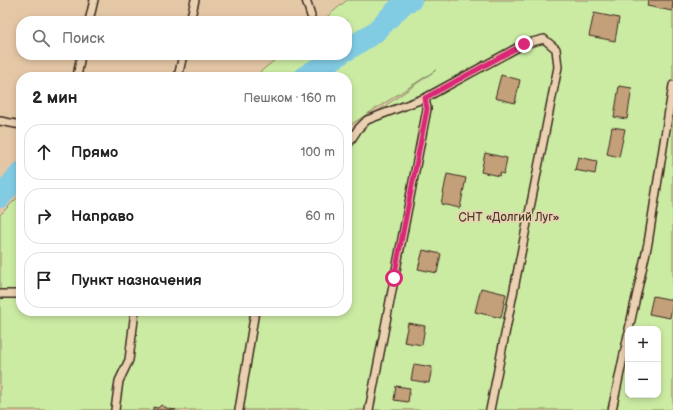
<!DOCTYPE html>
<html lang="ru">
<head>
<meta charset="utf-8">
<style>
	:root { --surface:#fff; --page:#f2f2f2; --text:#222; --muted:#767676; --line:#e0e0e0 }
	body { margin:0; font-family:"Balsamiq Sans",sans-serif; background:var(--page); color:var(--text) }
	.controls { position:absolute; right:12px; bottom:12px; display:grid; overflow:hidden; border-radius:8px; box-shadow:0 2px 6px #0003 }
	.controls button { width:36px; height:36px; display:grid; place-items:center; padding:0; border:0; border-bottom:1px solid var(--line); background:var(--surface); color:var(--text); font:20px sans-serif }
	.stop { position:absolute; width:12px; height:12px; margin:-9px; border:3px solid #db2777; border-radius:50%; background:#fff }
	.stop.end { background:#db2777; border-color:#fff; box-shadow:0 1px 4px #0008 }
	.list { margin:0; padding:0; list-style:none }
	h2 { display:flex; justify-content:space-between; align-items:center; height:52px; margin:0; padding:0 16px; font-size:17px }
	h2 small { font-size:13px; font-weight:400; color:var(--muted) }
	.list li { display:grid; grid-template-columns:26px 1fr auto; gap:12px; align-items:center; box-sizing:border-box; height:56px; margin:0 8px 8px; padding:0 8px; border:1px solid var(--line); border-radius:16px }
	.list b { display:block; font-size:15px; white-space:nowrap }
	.list em { font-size:13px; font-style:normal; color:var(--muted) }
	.icon { flex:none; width:22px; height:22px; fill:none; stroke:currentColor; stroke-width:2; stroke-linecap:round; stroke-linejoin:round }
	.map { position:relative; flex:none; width:673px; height:410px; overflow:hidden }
	.search { position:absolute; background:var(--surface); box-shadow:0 2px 6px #0003; left:16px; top:16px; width:336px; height:44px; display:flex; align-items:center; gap:10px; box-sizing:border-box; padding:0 14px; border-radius:16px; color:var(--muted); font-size:15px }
	.panel { position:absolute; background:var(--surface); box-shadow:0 2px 6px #0003; left:16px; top:72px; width:336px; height:244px; border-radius:16px }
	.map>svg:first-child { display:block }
	.green { fill:#cbeba3; stroke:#838a60; fill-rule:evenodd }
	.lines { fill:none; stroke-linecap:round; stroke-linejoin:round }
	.river { stroke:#82cce3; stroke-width:22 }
	.building { fill:#c3a07a; stroke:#3b2a1e }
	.lane-casing { stroke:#3b2a1e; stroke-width:10 }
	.lane { stroke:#ead1b2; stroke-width:7 }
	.route { stroke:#db2777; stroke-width:5 }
	.labels { text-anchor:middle; stroke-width:3.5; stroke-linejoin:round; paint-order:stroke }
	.park-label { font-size:12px; fill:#493d2b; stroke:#ead1b2 }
</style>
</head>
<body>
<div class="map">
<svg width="673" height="410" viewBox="0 0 673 410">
	<rect width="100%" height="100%" fill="#e4c7a5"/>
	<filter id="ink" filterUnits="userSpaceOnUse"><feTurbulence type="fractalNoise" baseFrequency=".025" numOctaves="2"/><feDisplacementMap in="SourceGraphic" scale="8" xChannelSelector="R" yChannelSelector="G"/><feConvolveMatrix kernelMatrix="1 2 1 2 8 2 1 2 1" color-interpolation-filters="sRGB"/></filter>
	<g filter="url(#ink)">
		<path class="green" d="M347 0H673V410H0V215L21 194V311H347V136L351 130 436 70 347 127V77H254L281 55H347V21H322ZM628 329H658V395H628Z"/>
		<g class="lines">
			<path class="river" d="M347 50 375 32 405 2 411 0
				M304 77 339 55
				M0 197 21 173"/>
		</g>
		<path class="building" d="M649 0H673L672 11 647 6Z
			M594 13 619 18 615 41 589 36Z
			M501 75 520 80 515 103 495 98Z
			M619 86 632 88 627 119 614 117Z
			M612 127 625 129 619 157 607 154Z
			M485 153 507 158 504 174 500 173 499 176 481 172Z
			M578 157 597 161 595 174 575 170Z
			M447 174 466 178 460 208 441 204Z
			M423 250 441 254 437 273 418 269Z
			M481 288 506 294 501 318 475 312Z
			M653 296 673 300 670 318 649 314Z
			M408 323 425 326 422 345 404 342Z
			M414 364 432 367 429 383 411 380Z
			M396 386 410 388 408 402 394 400Z
			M161 405 169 409 176 410H153V407L158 408Z"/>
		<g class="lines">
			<defs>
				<path id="lane" d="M306 0 311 16
					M89 21 94 0
					M190 21 195 0
					M77 77 81 55
					M178 77 183 55
					M0 121 21 125
					M347 146 358 129 367 120 425 98 524 44 544 39 556 49 558 67 490 410
					M0 294H21
					M629 329 648 243 673 85
					M115 410 119 381 129 360 135 311
					M239 410 255 311
					M369 410 427 109 425 98
					M612 410 628 335"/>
			</defs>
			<use href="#lane" class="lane-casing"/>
			<use href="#lane" class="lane"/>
		</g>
	</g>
	<g class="lines" filter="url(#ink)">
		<path class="route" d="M394 278 427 109 425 98 524 44"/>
	</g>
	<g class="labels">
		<g class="park-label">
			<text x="509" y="221">СНТ «Долгий Луг»</text>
		</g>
	</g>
</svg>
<div class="controls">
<button>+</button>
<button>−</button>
</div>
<div class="stop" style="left:394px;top:278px"></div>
<div class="stop end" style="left:524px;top:44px"></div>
<div class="search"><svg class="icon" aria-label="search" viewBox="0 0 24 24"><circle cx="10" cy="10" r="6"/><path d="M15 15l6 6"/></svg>Поиск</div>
<section class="panel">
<h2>2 мин<small>Пешком · 160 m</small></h2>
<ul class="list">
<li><svg class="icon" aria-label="ahead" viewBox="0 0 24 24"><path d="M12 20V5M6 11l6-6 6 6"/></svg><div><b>Прямо</b></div><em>100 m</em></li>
<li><svg class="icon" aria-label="right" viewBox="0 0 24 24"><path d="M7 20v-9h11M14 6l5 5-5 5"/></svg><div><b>Направо</b></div><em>60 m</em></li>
<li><svg class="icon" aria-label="arrive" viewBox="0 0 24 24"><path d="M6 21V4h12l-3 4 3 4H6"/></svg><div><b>Пункт назначения</b></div></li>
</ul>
</section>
</div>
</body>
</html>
